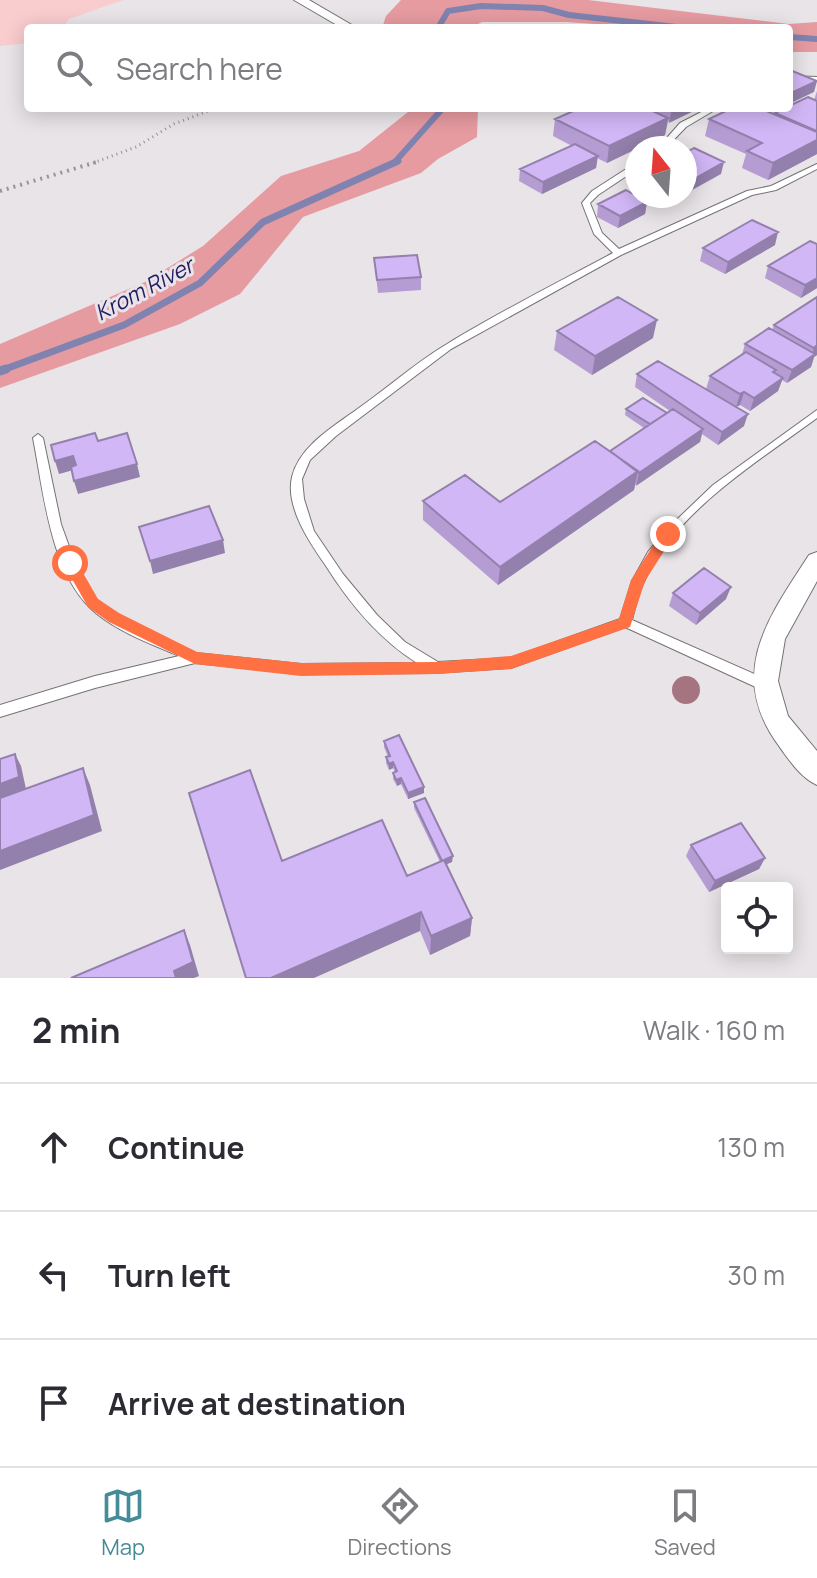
<!DOCTYPE html>
<html lang="en">
<head>
<meta charset="utf-8">
<style>
	:root { --surface:#fff; --page:#f2f2f3; --text:#2b2b33; --muted:#7c7c81; --line:#e1e1e2; --accent:#468b98 }
	body { margin:0; font-family:Manrope,sans-serif; background:var(--page); color:var(--text) }
	.controls { position:absolute; right:24px; bottom:24px; display:grid; overflow:hidden; border-radius:8px; box-shadow:0 4px 20px #0003 }
	.controls button { width:72px; height:72px; display:grid; place-items:center; padding:0; border:0; border-bottom:2px solid var(--line); background:var(--surface); color:var(--text); font:40px sans-serif }
	.compass { position:absolute; left:625px; top:136px; width:72px; height:72px; border-radius:50%; background:var(--surface); box-shadow:0 4px 20px #0003; rotate:343deg }
	.stop { position:absolute; width:24px; height:24px; margin:-18px; border:6px solid #ff7043; border-radius:50%; background:#fff }
	.stop.end { background:#ff7043; border-color:#fff; box-shadow:0 2px 8px #0008 }
	.list { margin:0; padding:0; list-style:none }
	h2 { display:flex; justify-content:space-between; align-items:center; height:104px; margin:0; padding:0 32px; font-size:34px }
	h2 small { font-size:26px; font-weight:400; color:var(--muted) }
	.list li { display:grid; grid-template-columns:52px 1fr auto; gap:24px; align-items:center; box-sizing:border-box; height:128px; padding:0 32px; border-top:2px solid var(--line) }
	.list b { display:block; font-size:30px; white-space:nowrap }
	.list em { font-size:26px; font-style:normal; color:var(--muted) }
	.icon { flex:none; width:44px; height:44px; fill:none; stroke:currentColor; stroke-width:2; stroke-linecap:round; stroke-linejoin:round }
	.map { position:relative; flex:none; width:817px; height:978px; overflow:hidden }
	.search { position:absolute; background:var(--surface); box-shadow:0 4px 20px #0003; left:24px; right:24px; top:24px; height:88px; display:flex; align-items:center; gap:20px; box-sizing:border-box; padding:0 28px; border-radius:8px; color:var(--muted); font-size:30px }
	.sheet { height:488px; background:var(--surface) }
	nav { display:flex; justify-content:space-around; align-items:center; box-sizing:border-box; height:112px; border-top:2px solid var(--line); background:var(--surface); font-size:22px; color:var(--muted) }
	nav a { display:grid; justify-items:center; gap:4px }
	nav .on { color:var(--accent) }
	.map>svg:first-child { display:block }
	.green { fill:#f9ccce }
	.forest { fill:#e69ba1 }
	.lines { fill:none; stroke-linecap:round; stroke-linejoin:round }
	.stream-far2 { stroke:#8083b0; stroke-width:6 }
	.stream-far1 { stroke:#8083b0; stroke-width:7 }
	.stream { stroke:#8083b0; stroke-width:9 }
	.service-casing { stroke:#757275; stroke-width:2 }
	.minor-casing { stroke:#757275; stroke-width:2 }
	.path-far1 { stroke:#979497; stroke-width:3; stroke-dasharray:1 4; stroke-linecap:butt }
	.path { stroke:#979497; stroke-width:4; stroke-dasharray:2 5; stroke-linecap:butt }
	.service { fill:#fff; fill-rule:evenodd }
	.minor { fill:#fff; fill-rule:evenodd }
	.tree { fill:#a67480 }
	.wall { fill:#b59dd4 }
	.shaded-wall { fill:#9380ac }
	.building { fill:#d2b7f6; stroke:#9380ac; stroke-width:2 }
	.route { fill:#ff7043 }
	.labels { text-anchor:middle; stroke-width:6; stroke-linejoin:round; paint-order:stroke }
	.far-water-label { font-size:22px; font-style:italic; fill:#241c64; stroke:#e8e4e8 }
</style>
</head>
<body>
<div class="map">
<svg width="817" height="978" viewBox="0 0 817 978">
	<rect width="100%" height="100%" fill="#e8e4e8"/>
	<path class="green" d="M0 0H123L69 19 62 28H28V43L0 46Z"/>
	<path class="forest" d="M401 0H588L789 24 817 22V52H789V28H650L567 22H482L470 28H382L386 16Z
		M413 108H478L477 137 438 159 421 173 303 217 240 294 180 324 0 388V344L145 282 203 246 281 176 359 151Z"/>
	<g class="lines">
		<path class="stream-far2" d="M438 28 448 11 481 6 543 8 569 15 685 28
			M789 37 817 39
			M394 163 443 108"/>
		<path class="stream-far1" d="M0 371 124 325 200 283 263 222 398 161"/>
		<path class="stream" d="M0 371 6 369"/>
		<defs>
			<path id="service" d="M789 76 817 77V81L789 80Z
				M709 108H718L686 127 666 148H658L680 123Z
				M634 164H637V169L598 195 590 203 602 233 619 249 747 191 771 186 817 164V169L776 190 752 195 621 255 451 349 336 436 310 460 302 479 304 499 314 531 343 574 377 615 405 642 438 662 511 658 620 619 632 581 648 552 667 529 713 485 817 410V418C756 463 674 512 643 584 638 595 635 608 632 620L770 681 772 685 770 689 765 691 760 689 625 627 511 668 436 673 301 674 195 663 95 688 0 717V705L95 676 179 656C151 644 121 633 97 614 50 576 44 493 33 438L38 434 43 438 61 524 76 566 84 582 96 599 118 615 145 630 196 653 301 664 417 663C379 639 350 604 326 566 310 543 285 507 292 477 300 444 338 424 363 405 391 385 418 361 447 344 501 311 557 283 613 253L594 234 582 203 592 191Z"/>
			<path id="minor" d="M294 0H309L357 28H342Z
				M817 552V581L785 639 778 681 788 716 817 751V785C801 778 789 760 779 746 726 674 768 618 809 555Z"/>
		</defs>
		<use href="#service" class="service-casing"/>
		<use href="#minor" class="minor-casing"/>
		<path class="path-far1" d="M93 163 136 147 174 124 216 108"/>
		<path class="path" d="M0 191 100 161"/>
		<use href="#service" class="service"/>
		<use href="#minor" class="minor"/>
	</g>
	<circle class="tree" cx="686" cy="690" r="14"/>
	<path class="wall" d="M817 91V154L768 180 742 168 746 154 705 136 709 119 732 108H781L771 113 775 115V113L814 100Z
		M580 108H700L668 122 665 135 607 163 597 158 596 168 542 194 519 181 520 169 572 146 553 136 555 119Z
		M637 177V193L632 190 634 178Z
		M643 196H682L664 207Z
		M647 202 645 214 618 228 597 217 598 204Z
		M817 244V288L801 298 765 278 768 266Z
		M775 245 725 274 700 261 703 248Z
		M374 258 421 277V290L378 293Z
		M817 297V355L814 357 811 367 787 383 782 380 778 391 750 411 740 405 736 407 744 426 718 445 702 434 700 442 635 485 634 490 498 585 423 520V501L500 502 610 451 644 428 625 415 626 409 667 413 670 411 635 387 637 374 706 389 710 376 742 354 745 344 772 330 774 325Z
		M557 331 653 338 592 375 554 350Z
		M673 593 726 599 696 625 669 606Z
		M384 741 424 793 408 799 401 784 397 786 393 779V773L395 772 393 768 389 770 386 763V757H388L384 747Z
		M414 802 452 862 447 864 472 918 470 936 430 955 420 931 282 861 407 876 440 862 414 808Z
		M691 845 765 858 759 869 709 892 686 856Z"/>
	<path class="shaded-wall" d="M817 81 814 92 789 104V94Z
		M672 108H700L669 123Z
		M762 108H781L759 118Z
		M668 118 665 135 607 163 609 146Z
		M817 140V154L768 180 773 163Z
		M598 156 596 168 542 194 543 182Z
		M724 162 721 174 685 194V184Z
		M666 196H682L664 207Z
		M647 202 645 214 618 228 620 216Z
		M778 232 775 245 725 274 728 262Z
		M817 278V288L801 298 805 285Z
		M657 320 653 338 592 375 595 356Z
		M817 345V355L814 357 811 367 787 383 792 370 810 358 814 348Z
		M783 378 778 391 750 411 754 398Z
		M744 392 740 405 736 407 740 394Z
		M748 414 744 426 718 445 722 432Z
		M703 429 700 442 636 486 639 473Z
		M73 456 77 469 59 474 55 461Z
		M137 464 140 477 78 494 74 481Z
		M638 471 634 490 498 585 500 567Z
		M223 540 225 553 153 574 150 561Z
		M731 587 726 599 696 625 700 613Z
		M15 754 21 766 26 789 0 799V784Z
		M393 762V768L389 770V764Z
		M83 768 90 785 102 831 0 870V851Z
		M401 778V784L397 786 396 780Z
		M424 787V793L408 799V793Z
		M453 856 452 862 442 866V861Z
		M765 858 759 869 709 892 715 881Z
		M421 912 420 931 314 978H271Z
		M472 918 470 936 430 955 431 936Z
		M184 930 190 945 199 976 194 978H176L174 971Z"/>
	<path class="building" d="M789 70H790L817 81 789 94Z
		M808 97 817 101V131L775 113 785 108H789V106Z
		M580 108H646L668 118 609 146 555 119Z
		M732 108H759L817 132V140L773 163 747 151 762 143 709 119Z
		M575 144 598 156 543 182 520 169Z
		M694 148 724 162 685 184V153Z
		M626 190 647 202 620 216 598 204Z
		M752 220 778 232 728 262 703 248Z
		M810 241 817 244V278L805 285 768 266Z
		M417 255 421 277 377 280 374 258Z
		M618 297 657 320 595 356 557 331Z
		M817 297V345L814 348 774 325Z
		M769 328 815 354 792 370 745 344Z
		M746 352 776 370 773 372 783 378 754 398 744 392 740 394 710 376Z
		M658 361 748 414 722 432 637 374Z
		M643 398 667 413 650 424 626 409Z
		M673 409 703 429 639 473 610 451Z
		M95 433 98 441 127 433 137 464 74 481 71 467 76 465 73 456 55 461 51 445Z
		M595 441 638 471 500 567 423 501 465 475 500 502Z
		M209 506 223 540 150 561 139 527Z
		M704 568 731 587 700 613 673 593Z
		M399 735 424 787 408 793 401 778 396 780 393 773 397 771 393 762 389 764 386 757 390 756 384 741Z
		M15 754 19 777 0 784V759Z
		M83 768 94 815 0 851V798Z
		M250 770 282 861 382 820 407 876 444 860 472 918 431 936 421 912 271 978H246L189 793Z
		M425 798 453 856 442 861 414 802Z
		M741 823 765 858 715 881 691 845Z
		M184 930 193 962 174 971 176 978H71Z"/>
	<path class="route" d="M668 529 675 534 645 581 630 627 511 669 436 674 301 676 195 664 109 622 88 607 63 563 65 559H75L98 599 119 613 197 652 301 663 436 662 511 656 619 619 631 580 663 530Z"/>
	<g class="labels">
		<g class="far-water-label">
			<text transform="translate(144 289) rotate(-28)" y="8">Krom River</text>
		</g>
	</g>
</svg>
<div class="controls">
<button><svg class="icon" aria-label="locate" viewBox="0 0 24 24"><circle cx="12" cy="12" r="6"/><path d="M12 2v4M12 18v4M2 12h4M18 12h4"/></svg></button>
</div>
<svg class="compass" viewBox="-18 -18 36 36"><path d="M0-13l5 13h-10z" fill="#e53935"/><path d="M0 13l5-13h-10z" fill="#7c7c81"/></svg>
<div class="stop" style="left:70px;top:563px"></div>
<div class="stop end" style="left:668px;top:534px"></div>
<div class="search"><svg class="icon" aria-label="search" viewBox="0 0 24 24"><circle cx="10" cy="10" r="6"/><path d="M15 15l6 6"/></svg>Search here</div>
</div>
<section class="sheet">
<h2>2 min<small>Walk · 160 m</small></h2>
<ul class="list">
<li><svg class="icon" aria-label="ahead" viewBox="0 0 24 24"><path d="M12 20V5M6 11l6-6 6 6"/></svg><div><b>Continue</b></div><em>130 m</em></li>
<li><svg class="icon" aria-label="left" viewBox="0 0 24 24"><path d="M17 20v-9H6M10 6l-5 5 5 5"/></svg><div><b>Turn left</b></div><em>30 m</em></li>
<li><svg class="icon" aria-label="arrive" viewBox="0 0 24 24"><path d="M6 21V4h12l-3 4 3 4H6"/></svg><div><b>Arrive at destination</b></div></li>
</ul>
</section>
<nav>
<a class="on"><svg class="icon" aria-label="map" viewBox="0 0 24 24"><path d="M3 6l6-2 6 2 6-2v14l-6 2-6-2-6 2zM9 4v14M15 6v14"/></svg>Map</a>
<a><svg class="icon" aria-label="directions" viewBox="0 0 24 24"><path d="M12 3l9 9-9 9-9-9zM9 14v-3h6M13 9l2 2-2 2"/></svg>Directions</a>
<a><svg class="icon" aria-label="saved" viewBox="0 0 24 24"><path d="M7 4h10v16l-5-4-5 4z"/></svg>Saved</a>
</nav>
</body>
</html>
